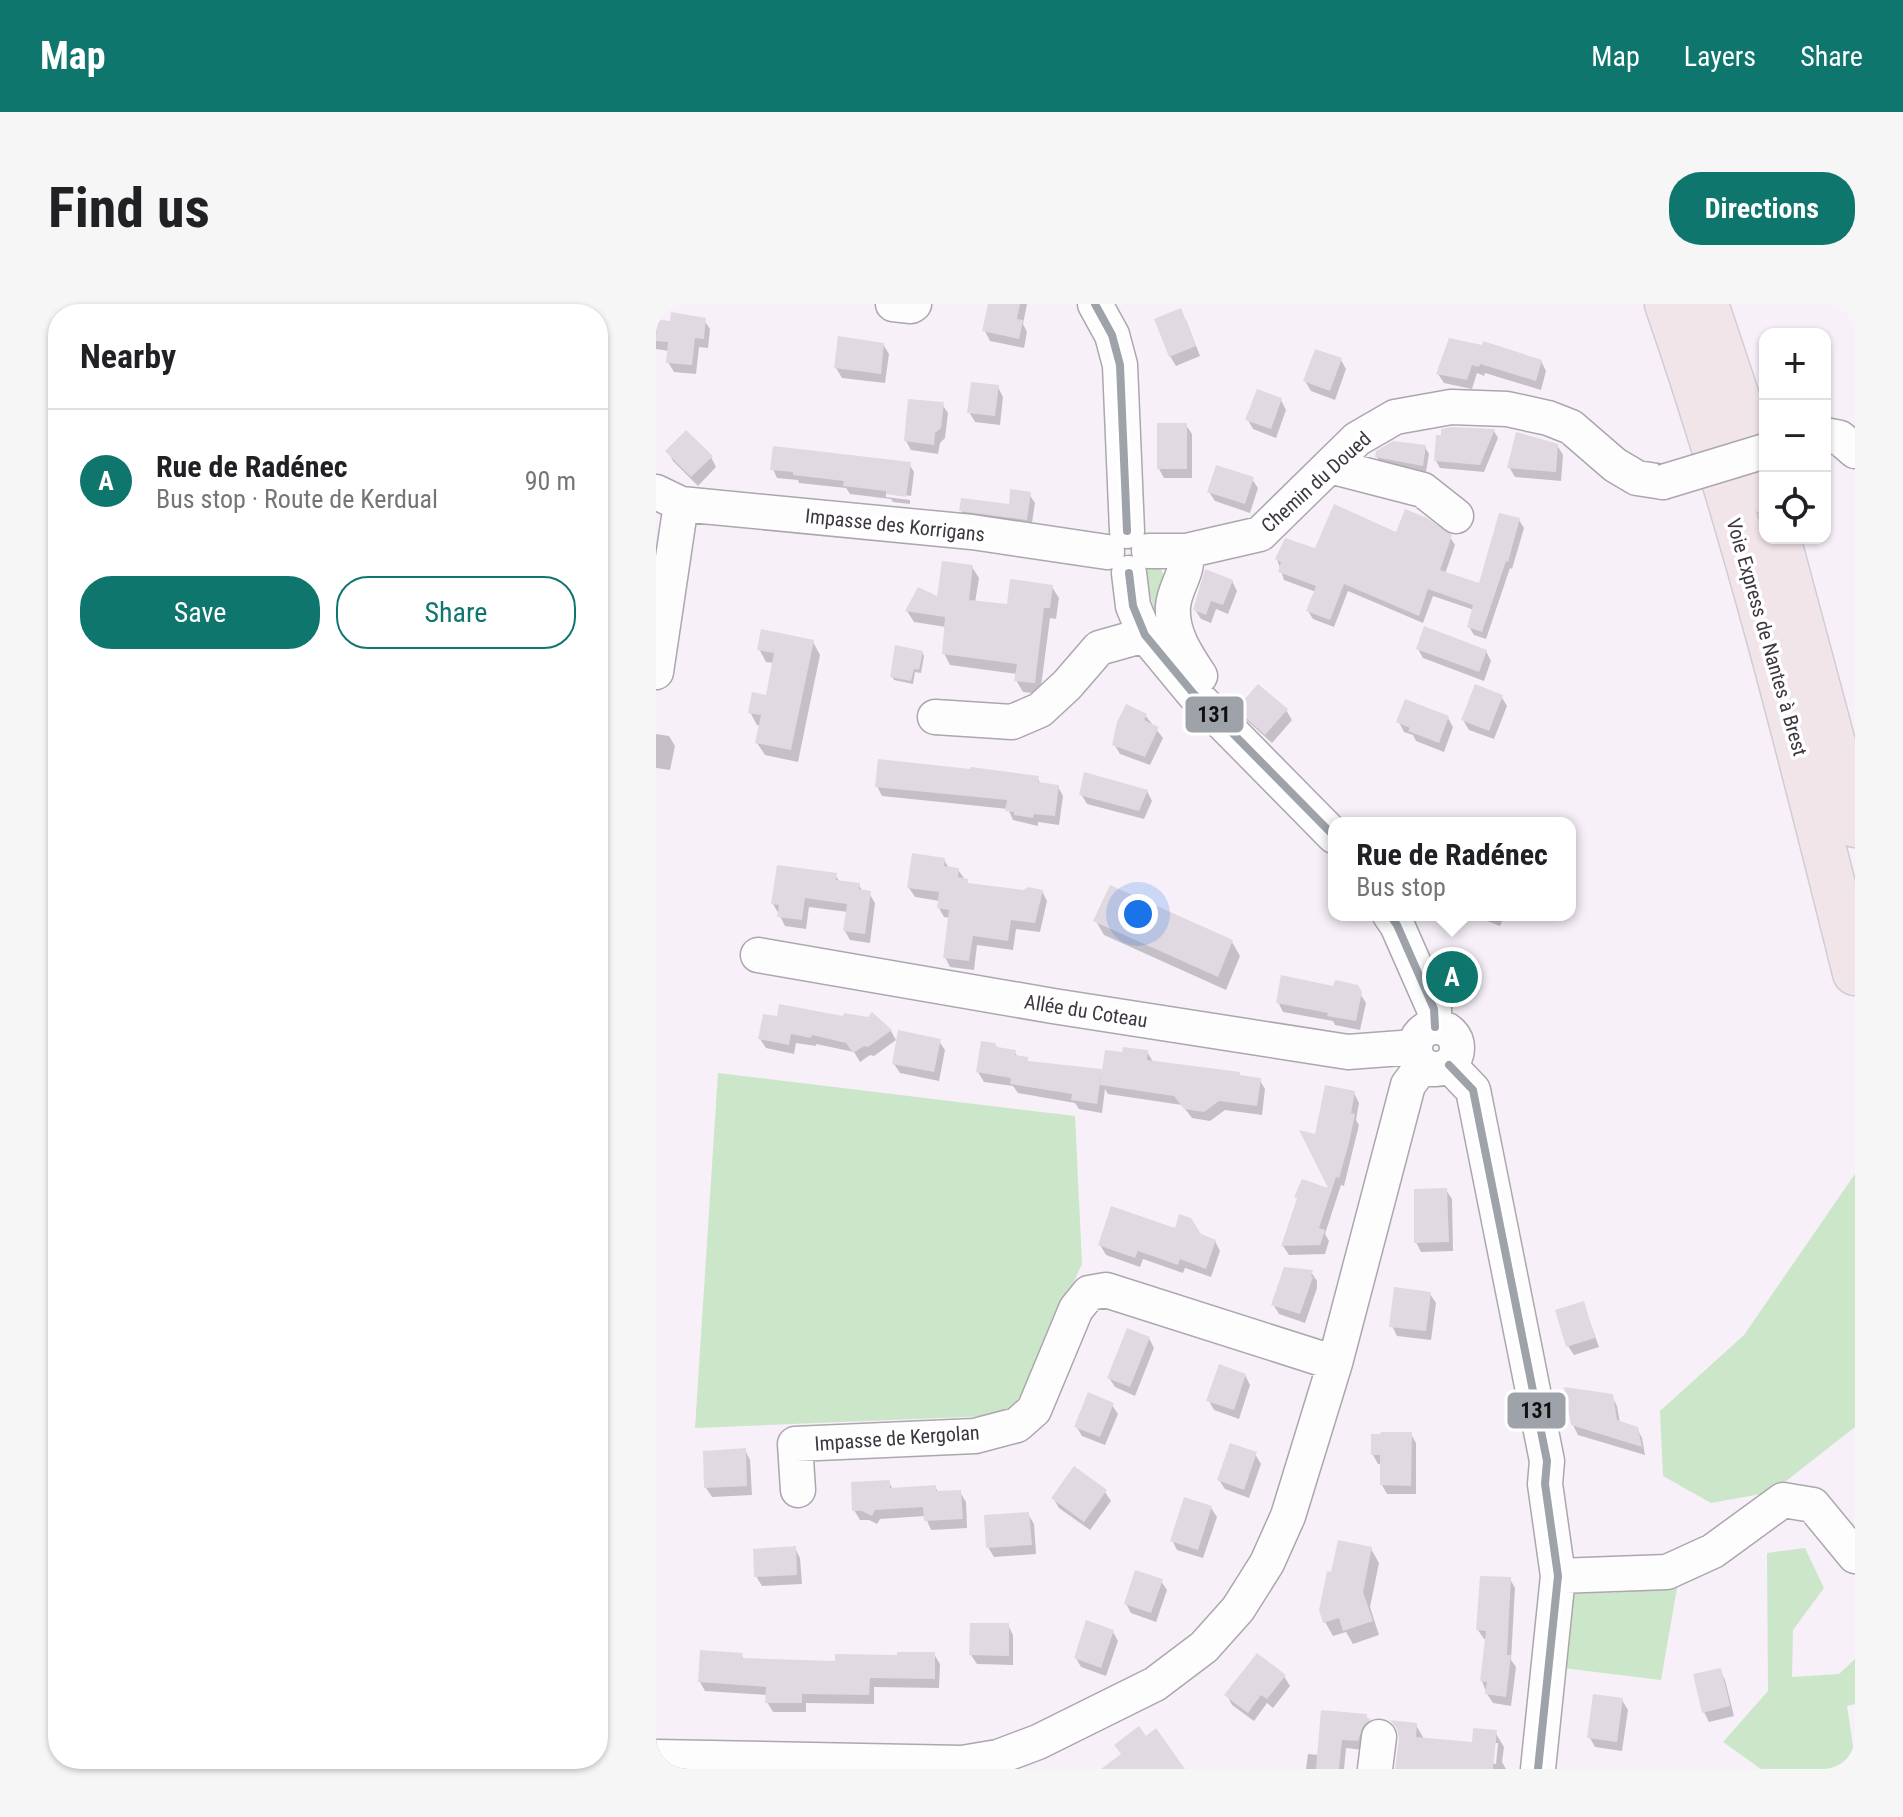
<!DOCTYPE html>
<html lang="en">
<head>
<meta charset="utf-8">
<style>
	:root { --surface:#fff; --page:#f6f6f6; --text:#202124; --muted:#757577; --line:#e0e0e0; --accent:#0f766e }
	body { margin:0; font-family:"Roboto Condensed",sans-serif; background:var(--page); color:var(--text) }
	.controls { position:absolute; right:24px; top:24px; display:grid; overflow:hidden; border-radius:16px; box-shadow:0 2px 6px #0004 }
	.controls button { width:72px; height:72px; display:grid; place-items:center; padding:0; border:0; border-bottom:2px solid var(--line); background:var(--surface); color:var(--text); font:40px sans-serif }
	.you { position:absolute; left:482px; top:610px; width:28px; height:28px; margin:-20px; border:6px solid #fff; border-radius:50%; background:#1a73e8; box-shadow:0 0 0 12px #1a73e833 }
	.badge { display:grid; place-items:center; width:52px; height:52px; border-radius:50%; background:var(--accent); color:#fff; font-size:26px; font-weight:700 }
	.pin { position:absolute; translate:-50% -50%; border:4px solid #fff; box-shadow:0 2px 8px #0006 }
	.popup { position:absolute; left:672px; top:513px; width:248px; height:104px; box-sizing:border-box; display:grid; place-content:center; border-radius:16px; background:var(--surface); filter:drop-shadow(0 2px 6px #0005); font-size:26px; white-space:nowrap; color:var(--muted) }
	.popup b { font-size:30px; color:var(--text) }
	.popup::after { content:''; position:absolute; left:50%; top:100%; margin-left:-16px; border:16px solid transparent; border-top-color:var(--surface) }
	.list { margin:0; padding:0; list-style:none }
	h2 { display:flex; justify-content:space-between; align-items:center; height:104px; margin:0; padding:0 32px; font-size:34px }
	h2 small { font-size:26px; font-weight:400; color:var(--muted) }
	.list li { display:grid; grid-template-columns:52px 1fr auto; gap:24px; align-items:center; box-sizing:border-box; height:144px; padding:0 32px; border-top:2px solid var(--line) }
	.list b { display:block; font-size:30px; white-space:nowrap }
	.list p { margin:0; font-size:26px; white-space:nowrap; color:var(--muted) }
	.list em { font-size:26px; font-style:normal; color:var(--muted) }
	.actions { display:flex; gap:16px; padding:24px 32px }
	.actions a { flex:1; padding:18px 0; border:2px solid var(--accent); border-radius:32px; text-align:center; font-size:28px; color:var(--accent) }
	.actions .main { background:var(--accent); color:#fff }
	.icon { flex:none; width:44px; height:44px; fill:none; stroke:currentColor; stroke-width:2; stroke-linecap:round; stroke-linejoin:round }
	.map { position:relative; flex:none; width:1199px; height:1465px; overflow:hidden; border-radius:32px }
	header { display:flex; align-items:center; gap:48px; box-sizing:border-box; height:112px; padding:0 40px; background:var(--accent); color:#fff }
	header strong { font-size:38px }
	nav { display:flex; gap:44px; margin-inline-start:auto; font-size:28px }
	.intro { display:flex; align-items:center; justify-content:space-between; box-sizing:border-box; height:192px; padding:0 48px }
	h1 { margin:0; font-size:56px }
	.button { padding:20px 36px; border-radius:32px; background:var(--accent); color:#fff; font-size:28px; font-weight:700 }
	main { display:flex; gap:48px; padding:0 48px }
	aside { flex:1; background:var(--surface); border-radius:32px; box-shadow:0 2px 6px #0004 }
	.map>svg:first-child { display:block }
	.green { fill:#cce6c9 }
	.shadow { fill:#0003; fill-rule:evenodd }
	.building { fill:#e0d9e2 }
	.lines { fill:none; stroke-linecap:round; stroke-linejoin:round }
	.minor-casing { stroke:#aca6ae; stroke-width:37 }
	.highway-casing { stroke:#d1cdd3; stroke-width:47 }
	.minor { stroke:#fefdfe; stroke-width:34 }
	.highway { stroke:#f1e5ea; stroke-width:44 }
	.minor-bridge-casing { stroke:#aca6ae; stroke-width:37; stroke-linecap:butt }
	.minor-bridge { stroke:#fefdfe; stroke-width:34 }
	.bus-1-casing { stroke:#fff; stroke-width:14 }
	.bus-1 { stroke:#9da3a8; stroke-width:8 }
	.labels { text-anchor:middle; stroke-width:7; stroke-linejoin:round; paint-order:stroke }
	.street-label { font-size:20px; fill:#3e3641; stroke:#fff }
	.line-badge { stroke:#fff; stroke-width:3 }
	.pale-badge-label { font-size:22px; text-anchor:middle; font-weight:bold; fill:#111 }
</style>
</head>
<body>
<header>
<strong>Map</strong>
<nav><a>Map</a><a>Layers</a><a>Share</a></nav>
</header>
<div class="intro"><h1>Find us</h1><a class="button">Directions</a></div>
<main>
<aside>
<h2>Nearby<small></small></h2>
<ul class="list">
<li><span class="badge">A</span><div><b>Rue de Radénec</b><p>Bus stop · Route de Kerdual</p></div><em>90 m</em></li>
</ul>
<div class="actions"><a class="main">Save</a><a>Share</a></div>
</aside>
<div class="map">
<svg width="1199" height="1465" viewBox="0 0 1199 1465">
	<rect width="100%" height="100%" fill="#f7f0f9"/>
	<path class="green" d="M484 261H503L508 272 503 320Z
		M62 769 419 812 426 960 357 1111 39 1124Z
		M1199 870V1123L1116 1188 1055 1199 1007 1172 1004 1107 1088 1031Z
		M1149 1244 1168 1284 1137 1326 1136 1373 1183 1370 1199 1355V1400L1191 1402 1197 1442 1199 1443V1465H1105L1067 1438 1112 1387 1111 1249Z
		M1023 1273 1005 1376 907 1364 915 1280H933L957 1289Z"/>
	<path class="shadow" d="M334 0H371L367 20 371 28 368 44 334 37 329 27Z
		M48 16 54 25 52 44 43 43 40 70 18 68 12 58 13 47 0 45V17L16 19Z
		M530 16 544 52 520 62 514 52Z
		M794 36 885 57 890 67 885 86 829 69 828 72 821 69 816 85 788 79 782 70Z
		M227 40 233 50 229 79 186 74 180 64Z
		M685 56 690 65 679 96 655 87 649 77Z
		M342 83 347 93 344 121 319 118 313 108Z
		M625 96 630 106 620 134 597 125 592 116Z
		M286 100 292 109 289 134 284 139 282 150 255 146 250 137Z
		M530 121 536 130V174H508L503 165Z
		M838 127 842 134 828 168 784 164 780 157Z
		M901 141 907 151 905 177 859 173 853 163Z
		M769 143 773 150 770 168 725 160 721 153Z
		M12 147 55 153 60 163 42 182 17 157Z
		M253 160 258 168 255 192 230 188V193L254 196V200L237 198 235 195 194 190 190 184 143 179 142 176 121 174 117 165Z
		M596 175 602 184 594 209 559 197 553 188Z
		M373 190 379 199 375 225 310 216 305 206 355 202Z
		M863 216 868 224 856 265 854 264 830 335 818 331 813 323 818 306 777 292 767 319 692 287 678 323 657 315 652 307 660 288 628 276 621 255 629 236 660 247 741 230 794 233 799 241 789 270 825 282Z
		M316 263 323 274 319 299 352 303 396 283 403 294 400 315 394 314 384 390 367 388 360 376 361 370 294 361 288 349 290 323 258 318 251 307 282 295Z
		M576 277 581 287 572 310 560 305 555 319 545 315 539 306Z
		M157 338 164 351 142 458 109 451 101 439 105 422 101 421 94 408 111 393 118 359 110 358 103 345Z
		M762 345 830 347 835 357 828 377 767 354Z
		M266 348 268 352 265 369 259 368 257 380 238 376 236 372Z
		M845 392 851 402 838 435 813 426 807 416Z
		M583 405 630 406 636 416 616 439 588 414Z
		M489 411 507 434 494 461 464 450 458 440Z
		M792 414 797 423 788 448 760 437 757 431 748 428 743 418Z
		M0 430 13 432 19 442 14 466 0 464Z
		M381 474 385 480 402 483 407 492 403 521 382 518V522L357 516 352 505 226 492 221 482Z
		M491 487 496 497 488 515 431 500 425 490Z
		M288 556 293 564 302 566 313 581 369 588 386 587 391 597 384 628 360 625 357 646 321 641 318 666 294 663 289 653 294 614 288 613 283 604 284 597 259 593 253 584Z
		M179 571 184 578 203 581 207 588 213 589 219 599 214 639 194 636 189 627 192 608 153 603 150 625 129 622 124 612 117 600Z
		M816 611H849L844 622Z
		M440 617 576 638 584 652 570 686 448 631Z
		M700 683 710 699 704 726 679 721 677 717 627 708 622 698 679 684Z
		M217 711 235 727 240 736 218 752 214 751 204 758 198 748 160 740V742L140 739 138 750 110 744 104 735 123 715H213Z
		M283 737 289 746 283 777 244 769 238 760Z
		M340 745 359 748 362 754 371 755 373 759 444 767 447 772 491 748 498 759 603 775 609 785 606 811 569 806 554 817 536 814 526 801 452 790 449 785 446 809 423 805 419 799 362 789 357 782 328 778 322 768Z
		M698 789 703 799 700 816 703 821 688 882 685 881 669 930 673 937 669 950 633 951 627 942 647 878 676 887 647 829 660 832Z
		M790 886 796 895 797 947 765 948 760 938Z
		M543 932 559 937 564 947 555 973 529 964 527 969 487 955 484 963 450 951 444 941Z
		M655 968 661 977V984L649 1019 623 1010 617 1000Z
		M774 990 780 999 775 1036 741 1032 736 1022Z
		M927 999 943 1043 918 1051 912 1042Z
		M493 1034 498 1044 479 1092 459 1083 453 1074Z
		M589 1071 594 1081 583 1115 558 1106 553 1097Z
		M956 1092 961 1102 964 1119 981 1124 986 1134 989 1151 922 1131 917 1121Z
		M456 1101 462 1110 449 1141 426 1132 420 1122Z
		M755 1130 760 1139V1190H731L726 1181V1160H722L717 1151Z
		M89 1146 94 1156 96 1191 56 1193 50 1184Z
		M599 1150 605 1160 593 1194 569 1185 563 1176Z
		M233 1178 237 1186 279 1183 283 1189 304 1188 310 1198 311 1224 275 1226 269 1212 224 1215 221 1220 213 1216H204L198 1206Z
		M449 1188 455 1197 434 1226 403 1204 397 1194Z
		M555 1204 561 1213 547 1254 521 1246 516 1236Z
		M372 1210 378 1220 380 1250 338 1253 332 1243Z
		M139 1244 144 1254 146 1280 106 1282 100 1272Z
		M715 1245 723 1259 714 1303 723 1331 697 1340 690 1328 677 1332 669 1318 677 1270Z
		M854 1275 859 1284 855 1356 860 1363 855 1402 837 1399 831 1390 826 1377 831 1335H828L822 1326Z
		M505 1277 511 1286 500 1318 475 1309 470 1300Z
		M352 1321 357 1331V1361L321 1360 315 1351Z
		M457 1328 462 1337 450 1372 425 1363 420 1354Z
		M278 1350 284 1360 283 1384 218 1383V1400L150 1399V1408H117L111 1398V1391L49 1387 44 1378 85 1351 89 1356 181 1359Z
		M1064 1366 1069 1376 1078 1412 1053 1418 1048 1408Z
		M628 1372 634 1382 617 1404 611 1399 598 1417 576 1401 571 1391Z
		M966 1396 972 1406 966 1447 939 1443 934 1434Z
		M710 1412 719 1425 707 1446 690 1444 688 1465H650L652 1450 663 1451Z
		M760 1421 768 1435 818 1440 839 1428 848 1443 846 1458 850 1465H741ZM838 1439H842L840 1460 836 1459Z"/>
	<path class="building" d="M332 0H364L361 15 367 16 363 35 326 27Z
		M525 4 540 42 513 53 498 15Z
		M15 8 50 14 48 35 39 34 36 61 10 59 12 38 0 37V15L14 17Z
		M182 32 228 39 225 70 178 64Z
		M793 34 826 41 827 37 886 56 880 77 824 60 823 63 816 61 811 76 780 70Z
		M659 45 686 54 674 87 647 77Z
		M315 78 343 81 339 112 311 109Z
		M601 85 626 94 615 125 589 116Z
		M252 95 288 98 285 124 279 129 278 141 248 137Z
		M501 119H531V165H501Z
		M796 123 839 125 824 161 778 157 780 131H785V125Z
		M30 126 57 152 35 173 9 147Z
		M860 128 902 140 900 168 851 164Z
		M737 137 770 141 767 162 719 153 720 147Z
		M117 142 255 158 250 193 230 190V187L187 182 188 177 137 171V168L114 166Z
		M560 161 598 173 589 200 551 188Z
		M354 185 375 188 371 216 303 207 305 194 353 200Z
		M678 200 740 228 749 205 771 214 796 231 784 266 823 279 843 209 864 214 852 258 850 257 826 328 811 323 817 301 772 285 763 312 688 280 674 316 650 307 660 282 622 268 625 258 619 255 629 234 659 244Z
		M286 257 317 261 313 296 351 300 354 275 397 281 394 304H388L379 379 358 377 361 360 286 350 289 313 249 307 262 283 281 292Z
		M549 265 577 276 567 301 555 297 550 311 537 306Z
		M768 322 831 346 823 368 760 345Z
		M105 325 158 336 135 446 99 439 105 411 92 409 96 388 110 391 118 349 101 346Z
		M239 341 267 347 263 366 258 365 255 377 234 373Z
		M602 380 632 405 609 431 580 405Z
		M819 380 847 391 833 427 805 416Z
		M749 395 793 412 783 439 752 427 754 424 740 418Z
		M470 400 491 410 488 416 503 423 489 453 456 441 461 418Z
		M222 455 314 465 315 463 383 472 382 478 403 481 399 512 378 510 377 514 358 511V508L349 507 351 496 219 483Z
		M428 468 492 486 483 507 423 491Z
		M256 549 289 554 288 562 303 564 302 573 312 575V579L368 586 372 583 387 586 379 619 355 616 352 637 317 632 313 657 287 654 293 606 281 604 283 588 251 584Z
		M121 561 181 569 180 576 204 579 203 585 215 587 209 630 187 627 191 600 149 594 146 616 121 613 123 601 115 600Z
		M454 581 577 636 562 673 437 617Z
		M625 671 677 682 679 676 702 681 706 688 700 717 671 712 672 709 620 699Z
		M123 700 187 712 188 709 212 713 216 708 236 726 212 743 208 742 197 749 190 739 156 731 155 734 135 730 133 741 102 735 107 710 121 712Z
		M242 726 285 735 278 768 236 760Z
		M325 737 339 739 341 743 360 746 359 751 372 753V757L446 765 441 800 415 796 416 790 354 780 355 774 320 768Z
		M467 743 492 746 491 756 584 768V771L605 774 601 802 563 797 548 808 528 805 518 792 444 781 449 746 466 748Z
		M669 781 699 787 695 809 699 810 693 839 683 874 680 873 663 924 669 926 664 941 625 942 641 894 638 893 646 875 672 884 643 826 659 830Z
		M791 884 793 938 758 939V885Z
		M455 902 519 924 523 910 535 914 545 930 560 936 550 965 524 955 522 961 482 947 479 954 442 941Z
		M628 963 657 966 655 972 657 973 644 1010 615 1001Z
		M738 983 775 988 770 1027 733 1023Z
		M928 997 939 1034 910 1043 899 1006Z
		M471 1024 494 1033 474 1083 451 1074Z
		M563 1060 590 1070 578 1106 550 1097Z
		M908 1083 957 1090 961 1116 982 1123 986 1143 915 1121Z
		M432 1088 458 1099 444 1133 418 1123Z
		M725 1128H756L755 1182 724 1181V1151H715V1130H724Z
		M574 1139 601 1148 588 1186 561 1176Z
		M90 1144 91 1182 48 1184 47 1147Z
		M418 1162 451 1186 428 1218 395 1194Z
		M234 1176V1184L280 1181V1187L305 1186 307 1215 268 1217 267 1203 219 1206 216 1212 206 1207H196L195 1178Z
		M528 1193 556 1202 542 1246 514 1237Z
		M373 1208 376 1241 330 1244 328 1211Z
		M682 1236 716 1243 707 1288 717 1317 687 1327 683 1314 667 1319 663 1306 671 1267 675 1268Z
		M140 1242 141 1271 98 1273 97 1245Z
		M479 1266 507 1275 495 1309 468 1300Z
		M824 1272 855 1273 851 1351H855L850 1393 829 1390 831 1378 824 1377 830 1327 820 1326Z
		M430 1316 458 1326 445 1364 418 1354Z
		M314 1319H353V1352L313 1351Z
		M44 1346 87 1349 86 1354 179 1357V1350L241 1351V1348H279V1375L214 1374 213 1391 146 1390V1399H109L110 1383 42 1378Z
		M601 1349 630 1371 611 1395 605 1391 592 1409 568 1391Z
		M1065 1364 1074 1402 1046 1409 1037 1370Z
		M937 1390 967 1394 961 1438 931 1434Z
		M665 1406 711 1410V1414L715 1415 707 1422 702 1437 686 1436 683 1465H660Z
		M734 1416 761 1419 760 1433 816 1438 817 1424 841 1426 837 1465H739L743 1435 741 1425Z
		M483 1422 490 1432 500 1424 529 1465H445L465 1450 458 1441Z"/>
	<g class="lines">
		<defs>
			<path id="minor" d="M237 0 255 2 258 0
				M439 0 456 31 464 61 471 227
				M1169 131 1184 134 1199 147
				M674 162 767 186 800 212
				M0 188 25 200 316 228 451 248
				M493 247H530L604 230 701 135 739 113 795 103 851 105 892 114 915 123 959 161 981 174 1007 178
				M530 247C533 270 519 281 517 302 515 329 530 351 544 372
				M473 269 477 302 489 331 537 389 678 532
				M0 368 25 200
				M279 413 356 418 384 406 411 381 443 344 489 331
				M734 611 741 621 778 705 779 723
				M102 651 397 702 692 748 759 743
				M759 744a21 21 0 1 1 42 0a21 21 0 1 1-42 0Z
				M793 761 817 786 891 1157 889 1180 902 1272 882 1465
				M142 1186 139 1140 319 1132 361 1121 378 1106 420 1005 433 989 450 986 679 1059
				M902 1272 1011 1268 1057 1247 1127 1196 1157 1201 1199 1252
				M0 1453 306 1459 342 1453 382 1438 499 1380 548 1343 582 1305 611 1259 632 1212 679 1059 752 781 767 761
				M719 1465 723 1433"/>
			<path id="highway" d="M1011 0C1087 219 1143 444 1199 669
				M1050 0 1093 129 1109 187
				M1122 234 1199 521"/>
		</defs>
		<use href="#minor" class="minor-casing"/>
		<use href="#highway" class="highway-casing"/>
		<use href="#minor" class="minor"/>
		<use href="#highway" class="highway"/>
		<defs>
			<path id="minor-bridge" d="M1007 178 1109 147"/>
		</defs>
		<use href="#minor-bridge" class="minor-bridge-casing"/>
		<use href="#minor-bridge" class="minor-bridge"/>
		<defs>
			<path id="bus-1" d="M439 0 456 31 464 61 471 227
				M473 269 477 302 489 331 537 389 678 532
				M734 611 741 621 778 705 779 723
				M793 761 817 786 891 1157 889 1180 902 1272 882 1465"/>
		</defs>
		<use href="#bus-1" class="bus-1-casing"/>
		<use href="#bus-1" class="bus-1"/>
	</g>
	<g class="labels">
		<g class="street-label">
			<text transform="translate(660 178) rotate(-42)" y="7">Chemin du Doued</text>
			<text transform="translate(239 221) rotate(6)" y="7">Impasse des Korrigans</text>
			<text transform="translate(1111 333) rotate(74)" y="7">Voie Express de Nantes à Brest</text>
			<text transform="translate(430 707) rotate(9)" y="7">Allée du Coteau</text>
			<text transform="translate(241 1134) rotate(-4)" y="7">Impasse de Kergolan</text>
		</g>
	</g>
	<g class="line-badge">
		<rect x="528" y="391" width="61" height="39" rx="8" fill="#9da3a8"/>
		<rect x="850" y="1087" width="61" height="39" rx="8" fill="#9da3a8"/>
	</g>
	<g class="pale-badge-label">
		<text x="558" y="418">131</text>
		<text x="881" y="1114">131</text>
	</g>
</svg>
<div class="controls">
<button>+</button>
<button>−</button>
<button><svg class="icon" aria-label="locate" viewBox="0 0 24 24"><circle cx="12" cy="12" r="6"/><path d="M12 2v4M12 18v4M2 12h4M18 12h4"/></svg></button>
</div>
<div class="you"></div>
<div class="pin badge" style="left:796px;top:673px">A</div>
<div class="popup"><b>Rue de Radénec</b>Bus stop</div>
</div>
</main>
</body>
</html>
